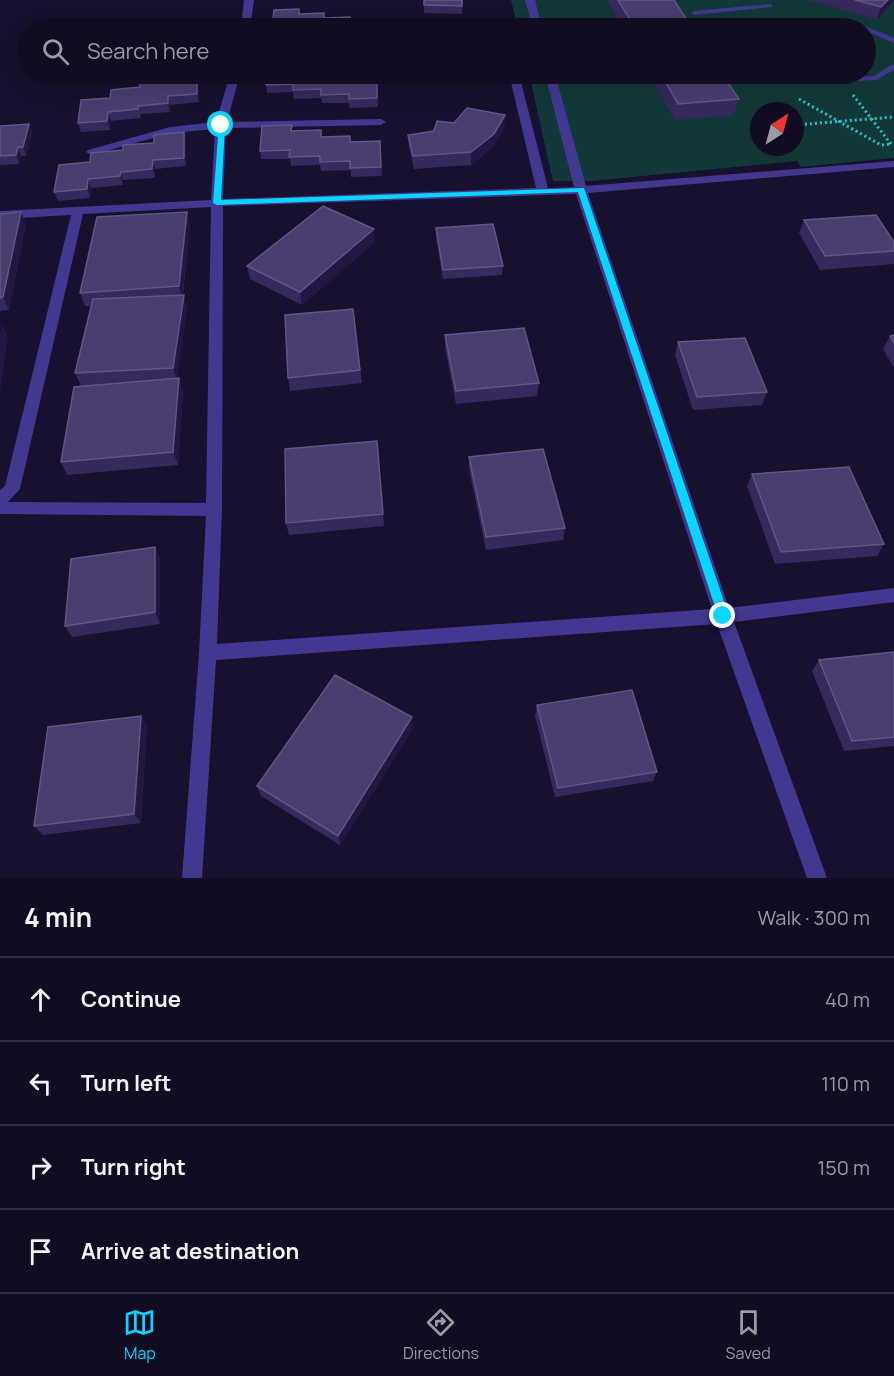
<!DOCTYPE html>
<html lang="en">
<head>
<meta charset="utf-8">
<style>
	:root { --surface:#110c22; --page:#1e1a2f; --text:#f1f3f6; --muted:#9c9ba5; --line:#302c40; --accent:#09d6ff }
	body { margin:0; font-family:Manrope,sans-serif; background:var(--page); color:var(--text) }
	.compass { position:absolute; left:750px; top:102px; width:54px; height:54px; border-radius:50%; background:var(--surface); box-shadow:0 6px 24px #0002; rotate:36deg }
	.stop { position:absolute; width:18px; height:18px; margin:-14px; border:4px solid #09d6ff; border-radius:50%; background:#fff }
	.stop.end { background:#09d6ff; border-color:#fff; box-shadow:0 2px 6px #0008 }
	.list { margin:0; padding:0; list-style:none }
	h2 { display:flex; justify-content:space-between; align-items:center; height:78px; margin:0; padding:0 24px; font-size:26px }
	h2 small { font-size:20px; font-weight:400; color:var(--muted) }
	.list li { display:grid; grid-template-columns:39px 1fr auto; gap:18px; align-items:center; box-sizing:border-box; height:84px; padding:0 24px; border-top:2px solid var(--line) }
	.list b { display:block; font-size:22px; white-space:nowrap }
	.list em { font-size:20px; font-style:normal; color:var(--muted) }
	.icon { flex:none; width:33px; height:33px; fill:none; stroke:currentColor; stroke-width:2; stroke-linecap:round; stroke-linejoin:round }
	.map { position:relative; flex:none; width:894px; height:878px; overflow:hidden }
	.search { position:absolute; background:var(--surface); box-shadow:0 6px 24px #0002; left:18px; right:18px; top:18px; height:66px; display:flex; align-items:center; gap:15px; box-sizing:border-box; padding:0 21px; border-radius:33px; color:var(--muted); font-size:22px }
	.sheet { height:414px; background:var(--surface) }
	nav { display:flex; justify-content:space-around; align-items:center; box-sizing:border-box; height:84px; border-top:2px solid var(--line); background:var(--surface); font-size:16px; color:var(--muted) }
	nav a { display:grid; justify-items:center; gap:3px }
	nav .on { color:var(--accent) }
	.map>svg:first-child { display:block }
	.green { fill:#133839; fill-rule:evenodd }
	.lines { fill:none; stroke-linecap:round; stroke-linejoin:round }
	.path { stroke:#29c7c8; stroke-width:3; stroke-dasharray:2 3; stroke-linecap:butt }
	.service { fill:#423890; fill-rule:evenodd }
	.minor { fill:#423890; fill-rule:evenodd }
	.wall { fill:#36295d }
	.shaded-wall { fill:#221743 }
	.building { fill:#493c6f; stroke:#615585; stroke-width:1.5 }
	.route { fill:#09d6ff }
</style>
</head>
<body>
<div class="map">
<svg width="894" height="878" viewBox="0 0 894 878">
	<rect width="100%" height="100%" fill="#17102e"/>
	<path class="green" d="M511 0H894V158L801 167 797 161 591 181H553L529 74H866V28H518ZM759 111H795V147H759Z"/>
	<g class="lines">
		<path class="path" d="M853 95 891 144H894
			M799 99 881 145 891 144
			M795 125 894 117"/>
		<path class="service" d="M770 4 772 5V7L694 15 691 13 694 11Z
			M796 18C831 18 862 23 894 38V43L866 31V28L816 22 736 25 728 28H720L735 21Z
			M891 65H894V70L876 80 802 84 750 76 746 74H761L802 80 874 76Z"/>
		<path class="minor" d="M244 0H254L250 28H241Z
			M525 0H535L542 28H533Z
			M230 74H240L227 122 381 119 386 122 381 125 226 128 223 199 536 188 509 74H519L548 188 574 187 545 74H555L586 186 894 161V167L588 193 729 608 894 588V602L734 622 827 878H807L717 624 216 660 202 878H182L199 653 206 516 0 514V490L5 486 71 215 0 219V211L211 200 215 129 171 133 92 155 86 152 88 150 170 127 216 122ZM576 194 712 609 217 644 222 510 223 206ZM211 207 206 503 8 502 20 489 83 214Z"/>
	</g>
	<path class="wall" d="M463 0 462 14 424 13V5Z
		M607 0H674L692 28H623Z
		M809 0H894L877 20Z
		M649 74H722L739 99 734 115 675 120Z
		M377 76 378 107 350 108 349 103H322L321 98 294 99 293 92 267 93 266 85 350 77Z
		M198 81 199 102 170 105V112L141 114 140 118 111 121 110 130 81 132 78 123 110 98Z
		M505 115 504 128 493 147 471 165 414 169 409 148 408 135 434 131 454 123Z
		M29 124 32 133 26 156H21L19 164 0 165V126Z
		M292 131 322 137 350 136 351 142 380 141 382 176 351 177V170L321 171 320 165 291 166 290 159H261L260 151Z
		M184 132 186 141V166L155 169V178L123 180V185L91 188 90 198 58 201 54 192 90 162 123 150 154 143Z
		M21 212 26 225 9 310 0 311V214Z
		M804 220 894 242V264L820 270 799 233Z
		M190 225 183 295 187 308 177 378H179L183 391 178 465 67 475 61 462 81 386 75 373 91 306H85L80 293Z
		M436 228 503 266 502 275 443 279 436 237Z
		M375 242 302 305 250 279 247 266Z
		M353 309 362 383 290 391 288 378Z
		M445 335 539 383 537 396 456 404 445 348Z
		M894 335V368L883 349 890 336Z
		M678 342 767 392 762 405 693 410 675 355Z
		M377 441 384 526 289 535 286 523Z
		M469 457 565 528 563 540 486 550 469 470Z
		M752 474 884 544 877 556 775 564 747 486Z
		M155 547 160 559V624L72 637 65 626Z
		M894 652V746L844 751 812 671 819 660Z
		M537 705 657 772 653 781 555 797 535 716Z
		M141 716 147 726 141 823 43 835 34 826Z
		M413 728 340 845 261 796 257 786Z"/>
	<path class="shaded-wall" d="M888 0H894L877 20 881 7Z
		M197 74 198 81 199 102 197 94Z
		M168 96 170 105V112L168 103Z
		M108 112 111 121 110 130 107 121Z
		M505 115 504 128 493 147 471 165V152Z
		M29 124 32 133 26 156 23 147Z
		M184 132 186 141V166L184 158Z
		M18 147 21 156 19 164 16 155Z
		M153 160 155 169V178L152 169Z
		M121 172 123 180V185L120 176Z
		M88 179 91 188 90 198 87 189Z
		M21 212 26 225 9 310 3 297Z
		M187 212 190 225 182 299 179 286Z
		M374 229 375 242 302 305 300 292Z
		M184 295 187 308 177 381 173 368Z
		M2 323 8 336 0 392V334Z
		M179 378 183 391 178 465 173 452Z
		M155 547 160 559V624L155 612Z
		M141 716 147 726 141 823 134 814Z
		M412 717 413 728 340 845 338 836Z"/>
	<path class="building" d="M424 0H462V6L424 5Z
		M618 0H674L692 28H635Z
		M855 0H888L881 7Z
		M299 9V14L324 13V18L350 17V22L375 21 376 28H298V27L272 28 274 10Z
		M460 19 486 27 485 28H447Z
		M169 74H197V94L168 96V103L138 106V109L108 112 107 121 78 123 81 100 110 98 111 90 140 87V83L169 81Z
		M267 74H349V77L377 76V98L349 99V94L321 95V89L293 90V84L266 85Z
		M661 74H722L739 99 678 104Z
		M467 108 505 115 494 134 471 152 413 156 408 135 434 131 437 121 454 123Z
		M29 124 23 147H18L16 155 0 156V126Z
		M292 125 291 131 321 130V137L350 136V142L380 141 381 167 350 168V161L320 162V156L289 157 290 150 260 151 262 126Z
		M184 132V158L153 160 152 169 121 172 120 176 88 179 87 189 54 192 59 165 90 162 91 153 123 150V145L154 143V135Z
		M323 206 374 229 300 292 247 266Z
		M21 212 3 297 0 298V214Z
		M187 212 179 286 80 293 97 217Z
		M876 215 894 242V251L825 256 804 220Z
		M493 224 503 266 443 270 436 228Z
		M184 295 173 368 75 373 93 299Z
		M353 309 360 370 288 378 285 315Z
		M524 328 539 383 456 391 445 335Z
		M894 335V343L890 336Z
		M745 338 767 392 697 397 678 342Z
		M179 378 173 452 61 462 74 387Z
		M377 441 383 514 286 523 285 449Z
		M543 449 565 528 486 537 469 457Z
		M849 467 884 544 781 552 752 474Z
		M155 547V612L65 626 71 559Z
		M894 652V737L852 741 819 660Z
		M335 675 412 717 338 836 257 786Z
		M632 690 657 772 558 788 537 705Z
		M141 716 134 814 34 826 48 727Z"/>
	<path class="route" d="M219 124 225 125 221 200 584 188 729 616 727 620H719L718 616 578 192 217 205 213 203Z"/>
</svg>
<svg class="compass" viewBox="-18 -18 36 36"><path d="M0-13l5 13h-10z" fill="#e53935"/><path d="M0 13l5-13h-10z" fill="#9c9ba5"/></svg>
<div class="stop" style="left:221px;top:125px"></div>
<div class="stop end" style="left:723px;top:616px"></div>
<div class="search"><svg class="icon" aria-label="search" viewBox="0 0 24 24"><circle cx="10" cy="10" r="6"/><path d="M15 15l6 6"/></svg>Search here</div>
</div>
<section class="sheet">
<h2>4 min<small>Walk · 300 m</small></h2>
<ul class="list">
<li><svg class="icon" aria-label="ahead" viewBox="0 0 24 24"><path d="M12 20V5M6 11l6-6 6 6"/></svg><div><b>Continue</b></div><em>40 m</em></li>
<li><svg class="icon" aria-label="left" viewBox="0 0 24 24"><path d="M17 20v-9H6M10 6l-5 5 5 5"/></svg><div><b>Turn left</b></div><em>110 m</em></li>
<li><svg class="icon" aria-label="right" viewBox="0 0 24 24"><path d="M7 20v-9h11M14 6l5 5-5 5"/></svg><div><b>Turn right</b></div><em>150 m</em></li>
<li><svg class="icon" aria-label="arrive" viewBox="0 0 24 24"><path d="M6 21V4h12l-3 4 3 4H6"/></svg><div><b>Arrive at destination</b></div></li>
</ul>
</section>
<nav>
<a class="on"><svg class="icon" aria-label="map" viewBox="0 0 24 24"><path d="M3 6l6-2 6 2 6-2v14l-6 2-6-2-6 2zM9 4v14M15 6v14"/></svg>Map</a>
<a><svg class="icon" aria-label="directions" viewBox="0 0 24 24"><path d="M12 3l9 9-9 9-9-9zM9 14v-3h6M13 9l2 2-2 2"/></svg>Directions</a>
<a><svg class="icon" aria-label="saved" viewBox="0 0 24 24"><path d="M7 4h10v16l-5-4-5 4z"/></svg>Saved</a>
</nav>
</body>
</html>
